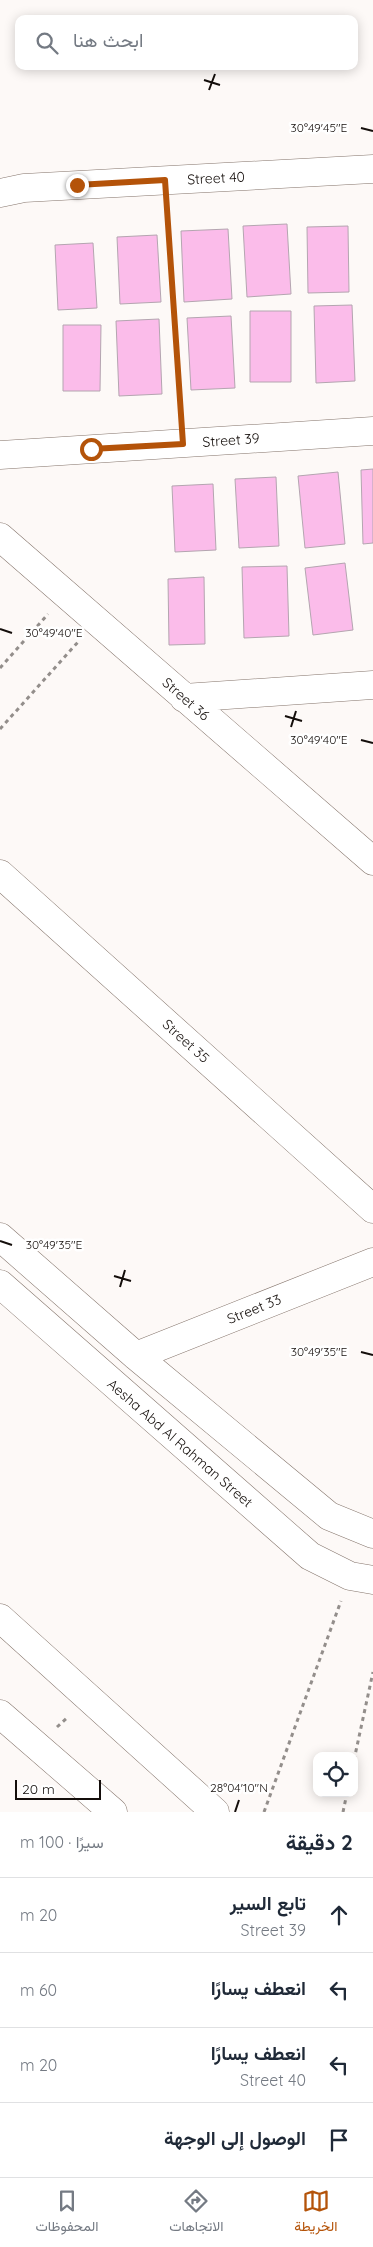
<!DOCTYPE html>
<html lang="ar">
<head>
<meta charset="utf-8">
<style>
	:root { --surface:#fff; --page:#f6f6f7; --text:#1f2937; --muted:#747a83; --line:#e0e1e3; --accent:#b45309 }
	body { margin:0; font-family:Quicksand,Vazirmatn,sans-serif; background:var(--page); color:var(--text); direction:rtl }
	.controls { position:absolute; right:15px; bottom:15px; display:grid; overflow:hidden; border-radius:10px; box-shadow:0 2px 12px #0003 }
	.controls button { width:45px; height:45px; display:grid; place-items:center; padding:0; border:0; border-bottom:1px solid var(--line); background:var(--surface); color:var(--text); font:25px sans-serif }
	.scale { position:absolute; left:15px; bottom:12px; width:86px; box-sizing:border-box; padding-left:5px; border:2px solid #140e0b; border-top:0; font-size:14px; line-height:18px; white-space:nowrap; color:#140e0b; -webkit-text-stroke:4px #fff; paint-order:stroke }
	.stop { position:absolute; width:15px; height:15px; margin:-11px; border:4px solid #b45309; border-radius:50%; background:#fff }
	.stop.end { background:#b45309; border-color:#fff; box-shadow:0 1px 5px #0008 }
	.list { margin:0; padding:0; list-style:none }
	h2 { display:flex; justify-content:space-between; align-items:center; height:65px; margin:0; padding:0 20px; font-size:21px }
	h2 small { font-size:16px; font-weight:400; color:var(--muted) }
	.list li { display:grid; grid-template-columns:32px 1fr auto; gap:15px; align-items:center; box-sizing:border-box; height:75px; padding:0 20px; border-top:1px solid var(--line) }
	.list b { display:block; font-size:19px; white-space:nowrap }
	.list p { margin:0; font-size:16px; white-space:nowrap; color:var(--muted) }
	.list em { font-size:16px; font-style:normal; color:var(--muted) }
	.icon { flex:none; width:28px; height:28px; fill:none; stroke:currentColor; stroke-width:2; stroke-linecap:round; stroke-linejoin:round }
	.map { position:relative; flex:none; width:373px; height:1812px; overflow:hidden; direction:ltr }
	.search { position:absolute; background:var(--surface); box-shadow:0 2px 12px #0003; left:15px; right:15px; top:15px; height:55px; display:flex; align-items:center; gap:12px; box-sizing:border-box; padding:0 18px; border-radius:10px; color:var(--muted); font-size:19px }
	.sheet { height:365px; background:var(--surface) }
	nav { display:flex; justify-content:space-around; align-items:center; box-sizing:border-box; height:70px; border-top:1px solid var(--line); background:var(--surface); font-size:14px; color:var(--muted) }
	nav a { display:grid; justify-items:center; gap:2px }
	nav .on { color:var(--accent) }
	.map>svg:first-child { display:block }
	.building { fill:#fbbcea; stroke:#b4a5b0 }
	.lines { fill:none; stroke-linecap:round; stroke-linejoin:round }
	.minor-casing { stroke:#85756c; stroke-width:29 }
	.path { stroke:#938e8b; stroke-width:3; stroke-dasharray:4 4; stroke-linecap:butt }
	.minor { stroke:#fff; stroke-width:28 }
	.route { stroke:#b45309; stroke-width:6 }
	.ticks { fill:none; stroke:#140e0b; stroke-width:2 }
	.labels { text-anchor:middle; stroke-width:5; stroke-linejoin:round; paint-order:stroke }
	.street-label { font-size:14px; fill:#140e0b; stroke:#fff }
	.ticks-label { font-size:12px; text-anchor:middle; fill:#140e0b; stroke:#fff; stroke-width:5; stroke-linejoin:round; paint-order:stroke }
</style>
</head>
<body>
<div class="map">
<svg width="373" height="1812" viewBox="0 0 373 1812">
	<rect width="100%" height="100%" fill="#fdf9f7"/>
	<path class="building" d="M287 224 291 294 247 297 243 226Z
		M348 226 349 292 308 293 307 227Z
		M228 229 232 299 184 302 181 231Z
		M157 235 161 302 120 304 117 237Z
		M93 243 97 308 58 310 55 245Z
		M352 305 355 381 316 383 314 306Z
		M250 311H291V382H250Z
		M231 316 235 388 191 390 187 318Z
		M159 319 162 394 119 396 116 321Z
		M63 325H101L100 391H63Z
		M373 469V543L363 544 361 470Z
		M338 472 345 544 305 548 298 476Z
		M276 477 279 546 239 548 235 479Z
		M213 484 216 550 175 552 172 486Z
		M345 563 353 630 313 635 305 568Z
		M287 566 289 636 244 638 242 567Z
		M204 577 205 644 169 645 168 579Z"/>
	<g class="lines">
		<defs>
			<path id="minor" d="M0 193 24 188 373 169
				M0 455 373 431
				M0 537 373 861
				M184 698 373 685
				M0 874 373 1209
				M0 1237 136 1356 329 1516 373 1534
				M0 1284 310 1556 350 1576 373 1580
				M136 1356 373 1262
				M0 1618 215 1812
				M0 1714 113 1812"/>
		</defs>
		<use href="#minor" class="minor-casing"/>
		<path class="path" d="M167 208 181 417
			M0 668 48 614
			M0 729 78 642
			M57 1727 67 1718
			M354 1760 373 1672
			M264 1812 341 1601
			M343 1812 347 1793"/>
		<use href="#minor" class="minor"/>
	</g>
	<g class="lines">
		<path class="route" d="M77 185 165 180 183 444 91 449"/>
	</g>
	<path class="ticks" d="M204 80 220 85M209 90 215 74M361 128 373 131M0 629 12 633M285 716 302 721M291 727 296 711M361 740 373 743M0 1241 12 1245M114 1276 131 1281M120 1287 125 1270M361 1352 373 1355M235 1812 239 1800"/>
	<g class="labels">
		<g class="street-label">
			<text transform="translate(216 178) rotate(-3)" y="5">Street 40</text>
			<text transform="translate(231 440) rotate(-4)" y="5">Street 39</text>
			<text transform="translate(186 699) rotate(41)" y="5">Street 36</text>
			<text transform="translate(186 1041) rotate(42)" y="5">Street 35</text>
			<text transform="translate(254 1309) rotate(-22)" y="5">Street 33</text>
			<text transform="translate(180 1443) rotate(41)" y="5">Aesha Abd Al Rahman Street</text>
		</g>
	</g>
	<g class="ticks-label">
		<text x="319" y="132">30°49'45"E</text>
		<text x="54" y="637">30°49'40"E</text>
		<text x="319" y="744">30°49'40"E</text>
		<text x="54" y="1249">30°49'35"E</text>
		<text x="319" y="1356">30°49'35"E</text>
		<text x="239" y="1792">28°04'10"N</text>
	</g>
</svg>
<div class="controls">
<button><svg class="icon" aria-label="locate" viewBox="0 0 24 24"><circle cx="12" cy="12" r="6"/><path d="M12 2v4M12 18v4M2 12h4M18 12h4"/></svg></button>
</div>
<div class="scale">20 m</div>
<div class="stop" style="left:91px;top:449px"></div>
<div class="stop end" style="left:77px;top:185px"></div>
<div class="search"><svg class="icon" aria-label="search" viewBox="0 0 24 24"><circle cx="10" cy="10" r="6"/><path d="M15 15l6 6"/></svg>ابحث هنا</div>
</div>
<section class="sheet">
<h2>2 دقيقة<small>سيرًا · 100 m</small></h2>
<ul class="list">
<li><svg class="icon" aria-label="ahead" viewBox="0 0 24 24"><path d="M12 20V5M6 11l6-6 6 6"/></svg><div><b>تابع السير</b><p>Street 39</p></div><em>20 m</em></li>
<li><svg class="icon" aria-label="left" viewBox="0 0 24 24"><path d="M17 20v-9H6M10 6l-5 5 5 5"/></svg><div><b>انعطف يسارًا</b></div><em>60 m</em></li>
<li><svg class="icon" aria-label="left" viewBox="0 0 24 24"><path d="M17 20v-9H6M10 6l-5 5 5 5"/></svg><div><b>انعطف يسارًا</b><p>Street 40</p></div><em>20 m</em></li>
<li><svg class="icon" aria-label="arrive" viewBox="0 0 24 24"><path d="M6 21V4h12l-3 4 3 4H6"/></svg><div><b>الوصول إلى الوجهة</b></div></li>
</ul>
</section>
<nav>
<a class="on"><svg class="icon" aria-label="map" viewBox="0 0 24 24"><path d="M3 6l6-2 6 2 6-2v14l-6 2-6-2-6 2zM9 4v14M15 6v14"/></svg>الخريطة</a>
<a><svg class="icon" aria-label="directions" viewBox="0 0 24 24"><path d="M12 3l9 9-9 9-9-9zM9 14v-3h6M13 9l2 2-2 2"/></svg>الاتجاهات</a>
<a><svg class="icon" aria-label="saved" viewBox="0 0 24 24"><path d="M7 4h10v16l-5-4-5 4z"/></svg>المحفوظات</a>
</nav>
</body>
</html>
